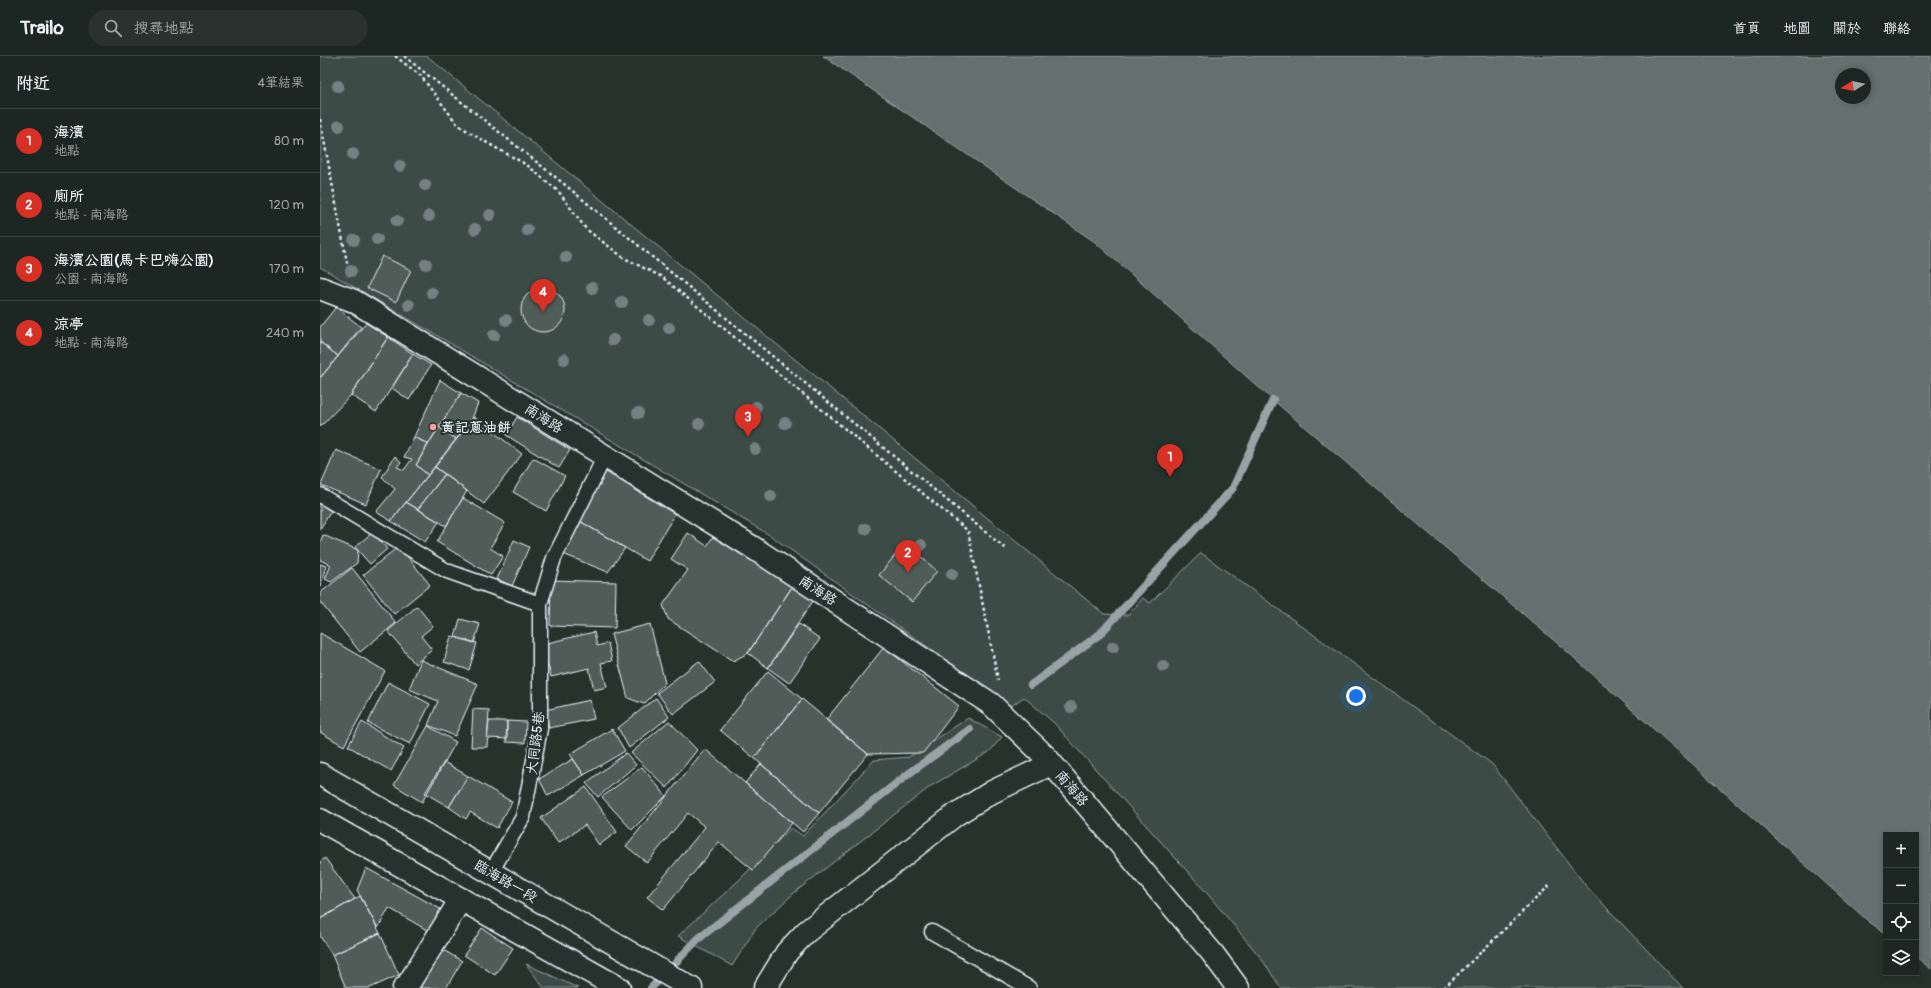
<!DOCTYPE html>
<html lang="zh-TW">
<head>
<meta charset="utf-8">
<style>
	:root { --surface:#1c2622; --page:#29322f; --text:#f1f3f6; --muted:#a0a5a5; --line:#3a4340; --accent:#d93025 }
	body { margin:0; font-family:Pangolin,"LXGW WenKai TC",sans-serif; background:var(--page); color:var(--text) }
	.controls { position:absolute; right:12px; bottom:12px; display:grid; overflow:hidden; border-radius:0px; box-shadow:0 2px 6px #0003 }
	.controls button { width:36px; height:36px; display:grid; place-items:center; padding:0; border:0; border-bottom:1px solid var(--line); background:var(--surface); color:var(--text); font:20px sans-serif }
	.compass { position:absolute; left:1515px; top:12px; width:36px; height:36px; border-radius:50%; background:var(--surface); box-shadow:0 2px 6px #0003; rotate:260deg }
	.you { position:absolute; left:1036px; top:640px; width:14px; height:14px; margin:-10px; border:3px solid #fff; border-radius:50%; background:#1a73e8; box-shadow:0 0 0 6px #1a73e833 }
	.badge { display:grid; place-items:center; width:26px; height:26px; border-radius:50%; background:var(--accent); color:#fff; font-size:13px; font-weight:700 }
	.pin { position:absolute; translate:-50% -33px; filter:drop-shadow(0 1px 2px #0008) }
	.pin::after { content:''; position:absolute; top:21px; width:14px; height:12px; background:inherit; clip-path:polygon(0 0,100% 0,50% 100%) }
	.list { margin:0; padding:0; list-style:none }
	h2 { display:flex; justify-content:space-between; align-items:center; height:52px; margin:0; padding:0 16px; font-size:17px }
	h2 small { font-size:13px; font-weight:400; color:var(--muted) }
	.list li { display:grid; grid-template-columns:26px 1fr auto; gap:12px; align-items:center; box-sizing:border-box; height:64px; padding:0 16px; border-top:1px solid var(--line) }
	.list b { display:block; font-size:15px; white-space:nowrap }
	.list p { margin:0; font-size:13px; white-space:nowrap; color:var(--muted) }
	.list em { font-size:13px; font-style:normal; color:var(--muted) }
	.icon { flex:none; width:22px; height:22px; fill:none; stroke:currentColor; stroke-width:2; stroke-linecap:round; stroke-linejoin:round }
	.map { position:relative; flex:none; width:1611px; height:932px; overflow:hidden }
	header { display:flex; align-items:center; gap:24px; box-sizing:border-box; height:56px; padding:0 20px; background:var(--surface); border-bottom:1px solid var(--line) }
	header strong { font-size:19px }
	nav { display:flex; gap:22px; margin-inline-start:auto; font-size:14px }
	.search { width:280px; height:36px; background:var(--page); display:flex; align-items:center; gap:10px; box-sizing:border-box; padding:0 14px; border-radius:22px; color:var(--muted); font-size:15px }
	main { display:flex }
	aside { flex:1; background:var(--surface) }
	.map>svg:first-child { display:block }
	.green { fill:#3e4b47; stroke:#939ea0 }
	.water { fill:#636f6d; stroke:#98a3a5; fill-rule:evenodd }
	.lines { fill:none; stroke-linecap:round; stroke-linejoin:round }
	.stream { stroke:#98a3a5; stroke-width:8 }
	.building { fill:#505c59; stroke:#e8f1f8 }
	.service-casing { stroke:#e8f1f8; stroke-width:17 }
	.minor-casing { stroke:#e8f1f8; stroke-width:25 }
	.primary-casing { stroke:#e8f1f8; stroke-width:25 }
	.path { stroke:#e8f1f8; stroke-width:2.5; stroke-dasharray:3 3; stroke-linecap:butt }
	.service { stroke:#26332d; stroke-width:14 }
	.minor { stroke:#26332d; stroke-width:22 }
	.primary { stroke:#26332d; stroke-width:22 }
	.tree { fill:#758080 }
	.poi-dot { fill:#ff9aa2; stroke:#26332d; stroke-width:1.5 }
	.labels { text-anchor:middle; stroke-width:4; stroke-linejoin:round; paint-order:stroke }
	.street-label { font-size:14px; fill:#e8f1f8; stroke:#26332d }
	.poi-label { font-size:14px; font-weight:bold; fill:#e8f1f8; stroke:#26332d; text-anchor:start }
</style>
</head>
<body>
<header>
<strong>Trailo</strong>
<div class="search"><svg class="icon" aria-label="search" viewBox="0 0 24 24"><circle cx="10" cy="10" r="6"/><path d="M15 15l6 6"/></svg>搜尋地點</div>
<nav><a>首頁</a><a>地圖</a><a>關於</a><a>聯絡</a></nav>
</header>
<main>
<aside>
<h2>附近<small>4筆結果</small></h2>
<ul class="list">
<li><span class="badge">1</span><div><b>海濱</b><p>地點</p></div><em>80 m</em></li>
<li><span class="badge">2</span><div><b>廁所</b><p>地點 · 南海路</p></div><em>120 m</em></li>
<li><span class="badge">3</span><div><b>海濱公園(馬卡巴嗨公園)</b><p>公園 · 南海路</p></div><em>170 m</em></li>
<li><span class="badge">4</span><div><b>涼亭</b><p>地點 · 南海路</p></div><em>240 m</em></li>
</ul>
</aside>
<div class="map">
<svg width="1611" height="932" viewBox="0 0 1611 932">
	<rect width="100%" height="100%" fill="#26332d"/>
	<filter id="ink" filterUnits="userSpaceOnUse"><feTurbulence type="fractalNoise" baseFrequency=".025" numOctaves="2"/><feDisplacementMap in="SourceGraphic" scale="8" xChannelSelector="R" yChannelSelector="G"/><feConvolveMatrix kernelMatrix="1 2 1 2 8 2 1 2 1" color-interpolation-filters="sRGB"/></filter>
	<g filter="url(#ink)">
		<path class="green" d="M0 0H107L784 558 808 559 823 542 830 547 881 497 1172 708 1266 830 1363 932H961L941 902 886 836 733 666 704 641 691 650 451 480 123 283 0 211Z
			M648 662 682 681 669 696 611 730 474 837 436 872 412 910 358 880 418 825 471 772 483 780 554 704 589 701Z
			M206 908 258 932H224Z"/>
		<path class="water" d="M503 0H1611V913L1596 901V779H1566V878L1548 865 1251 599 953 344 775 186ZM1521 18H1545V42H1521Z"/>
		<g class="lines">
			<path class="stream" d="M711 629 780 578 913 432 953 344
				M356 906 378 883 591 716 650 673
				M331 932 335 928"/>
		</g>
		<path class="building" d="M62 200 91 214 76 246 47 232Z
			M201 254a22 22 0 1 1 44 0a22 22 0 1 1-44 0Z
			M16 251 41 271 18 300 0 286V271Z
			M46 267 68 281 31 339 0 371V322Z
			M68 281 93 298 56 356 31 339Z
			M0 286 18 300 1 321 0 320Z
			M93 298 111 309 89 344 72 332Z
			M120 324 141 337 108 388 94 381Z
			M141 337 158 347 152 363 136 383 119 371Z
			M154 361 202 398 164 448 115 411Z
			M197 361 250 394 239 412 186 379Z
			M119 371 136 383 108 419 96 409Z
			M94 381 108 388 96 409 108 419 71 465 56 456 75 433 62 421 75 400 81 406 77 411 84 414 92 403 84 401Z
			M16 394 61 413 46 448 1 429Z
			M213 402 245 420 226 455 193 436Z
			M115 411 125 418 98 453 86 446Z
			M286 416 355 458 327 505 258 464Z
			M125 418 147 435 126 470 98 453Z
			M143 442 185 467 170 492 183 500 171 519 117 486Z
			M86 446 119 466 105 486 71 465Z
			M0 448 11 455 0 473Z
			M258 464 305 492 288 516 243 498Z
			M53 476 67 493 50 508 35 491Z
			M368 477 387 490 394 479 472 531 428 597 413 605 348 563 343 549 368 514 351 503Z
			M3 479 38 494 37 507 11 526 5 523 11 509 0 504V487Z
			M194 484 209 491 192 530 177 523Z
			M585 487 617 515 592 546 559 519Z
			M79 490 110 529 74 558 43 519Z
			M0 508 6 510 0 531Z
			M32 512 76 567 40 596 0 546V537Z
			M231 524 296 526 295 572 230 570Z
			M472 531 493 545 448 612 428 597Z
			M97 550 113 570 101 580 112 594 95 608 68 575Z
			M140 563 160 568 154 587 135 581Z
			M330 568 345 627 324 648 308 642 291 578Z
			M479 568 500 583 469 627 448 612Z
			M274 576 277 590 288 587 292 605 281 607 287 631 274 634 269 612 231 621 223 588Z
			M0 577 65 615 24 690 0 676Z
			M131 580 157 587 149 614 124 606Z
			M564 591 639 650 603 697 548 698 506 664Z
			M101 604 158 628 135 680 108 669 118 645 89 633Z
			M379 605 395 626 353 658 337 637Z
			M448 615 482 643 434 702 400 674Z
			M68 626 110 648 90 688 48 667Z
			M336 642 349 661 309 692 298 672Z
			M482 643 548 698 499 757 434 702Z
			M270 644 274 663 229 672 225 654Z
			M153 653 169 654 167 691H151Z
			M169 665H187V683L167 682Z
			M187 665 206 666 205 687 186 686Z
			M349 665 377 694 347 732 311 697Z
			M42 666 84 692 71 715 28 690Z
			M108 670 136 686 102 746 74 729Z
			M292 673 305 695 264 719 250 698Z
			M385 693 472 767 433 814 399 786 343 854 327 841 385 771 368 757 327 807 306 790Z
			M306 697 316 709 278 741 266 727Z
			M253 703 264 719 228 740 219 723Z
			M124 706 148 720 129 751 105 737Z
			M441 708 499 757 483 776 425 727Z
			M322 711 346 740 312 774 282 741Z
			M148 720 192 746 177 772 150 756 146 763 129 751Z
			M266 731 297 776 279 789 265 769 238 787 221 762Z
			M5 802 35 843 0 863V806Z
			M46 812 124 855 112 877 69 852 58 872 37 834Z
			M40 840 60 877 12 899 0 880V863Z
			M162 872 193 892 175 919 144 899Z
			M60 877 79 919 50 932H26L12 899Z
			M118 891 142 905 126 932H93Z"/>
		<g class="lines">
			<defs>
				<path id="service" d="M0 439 127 515 220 548
					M171 816 203 761 220 673V548L234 502 285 400
					M612 876 709 932"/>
				<path id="minor" d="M0 232 34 245 432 491 671 648 726 701 893 898 918 932
					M84 932 87 930 141 843
					M445 932 467 896 486 876 635 759 672 736 731 708"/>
				<path id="primary" d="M0 718 371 932
					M0 764 299 932"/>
			</defs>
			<use href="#service" class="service-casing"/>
			<use href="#minor" class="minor-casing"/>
			<use href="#primary" class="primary-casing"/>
			<path class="path" d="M75 0 101 20 138 69 169 88 207 109 239 136 266 173 304 202 342 221 648 475 678 624
				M84 0 244 128 686 493
				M0 63 29 217
				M1124 932 1231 828"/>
			<use href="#service" class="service"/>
			<use href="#minor" class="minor"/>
			<use href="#primary" class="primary"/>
		</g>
		<g class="tree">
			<circle cx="18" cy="30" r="6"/>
			<circle cx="19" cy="70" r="6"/>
			<circle cx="33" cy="98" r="6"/>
			<circle cx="80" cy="110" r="6"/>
			<circle cx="105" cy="129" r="6"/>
			<circle cx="170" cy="159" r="6"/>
			<circle cx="109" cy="160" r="6"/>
			<circle cx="77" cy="165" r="6"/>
			<circle cx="155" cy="173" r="6"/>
			<circle cx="207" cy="174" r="6"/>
			<circle cx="57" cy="183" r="6"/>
			<circle cx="34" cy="184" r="6"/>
			<circle cx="246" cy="201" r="6"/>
			<circle cx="106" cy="208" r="6"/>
			<circle cx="31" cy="215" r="6"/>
			<circle cx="272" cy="232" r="6"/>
			<circle cx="112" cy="237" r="6"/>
			<circle cx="302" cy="246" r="6"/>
			<circle cx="89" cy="249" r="6"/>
			<circle cx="186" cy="264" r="6"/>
			<circle cx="329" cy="264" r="6"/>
			<circle cx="349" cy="272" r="6"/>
			<circle cx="174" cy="279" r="6"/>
			<circle cx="293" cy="284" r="6"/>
			<circle cx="244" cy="303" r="6"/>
			<circle cx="436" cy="351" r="6"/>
			<circle cx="318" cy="357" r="6"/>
			<circle cx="465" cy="367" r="6"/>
			<circle cx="379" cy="368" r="6"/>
			<circle cx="435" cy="393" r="6"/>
			<circle cx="451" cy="440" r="6"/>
			<circle cx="545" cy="473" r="6"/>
			<circle cx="601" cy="489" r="6"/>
			<circle cx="632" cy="518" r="6"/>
			<circle cx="793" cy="591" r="6"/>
			<circle cx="843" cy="610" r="6"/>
			<circle cx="751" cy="651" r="6"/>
		</g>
	</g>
	<circle class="poi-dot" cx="113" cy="371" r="4"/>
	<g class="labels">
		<g class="street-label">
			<text transform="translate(224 362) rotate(32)" y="5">南海路</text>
			<text transform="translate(498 534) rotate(33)" y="5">南海路</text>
			<text transform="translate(215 687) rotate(-83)" y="5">大同路5巷</text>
			<text transform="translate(752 732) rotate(50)" y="5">南海路</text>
			<text transform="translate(186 825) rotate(30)" y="5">臨海路一段</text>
		</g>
		<g class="poi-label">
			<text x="121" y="376">黃記蔥油餅</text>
		</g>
	</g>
</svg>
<div class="controls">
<button>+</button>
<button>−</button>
<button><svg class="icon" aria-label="locate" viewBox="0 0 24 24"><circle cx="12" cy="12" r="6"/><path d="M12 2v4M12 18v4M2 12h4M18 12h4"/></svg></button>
<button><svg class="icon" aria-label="layers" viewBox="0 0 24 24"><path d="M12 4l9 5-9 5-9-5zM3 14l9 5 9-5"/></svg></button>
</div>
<svg class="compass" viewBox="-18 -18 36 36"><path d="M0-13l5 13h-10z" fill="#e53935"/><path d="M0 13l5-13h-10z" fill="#a0a5a5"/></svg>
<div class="you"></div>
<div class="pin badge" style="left:850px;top:421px">1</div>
<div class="pin badge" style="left:588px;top:517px">2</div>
<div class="pin badge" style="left:428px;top:381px">3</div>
<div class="pin badge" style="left:223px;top:256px">4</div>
</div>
</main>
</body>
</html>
